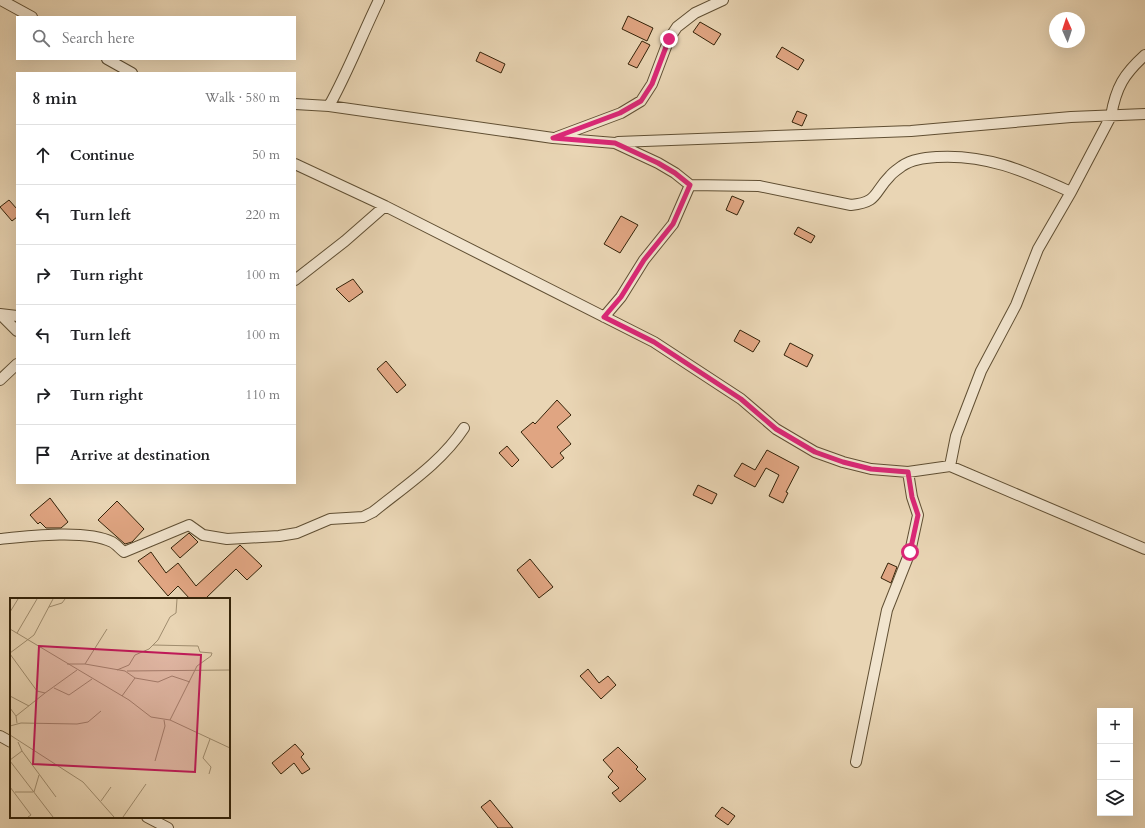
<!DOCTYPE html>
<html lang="en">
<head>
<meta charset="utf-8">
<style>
	:root { --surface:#fff; --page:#f6f6f6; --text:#202124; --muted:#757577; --line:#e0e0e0 }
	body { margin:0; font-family:Cardo,serif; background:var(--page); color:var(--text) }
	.controls { position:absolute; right:12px; bottom:12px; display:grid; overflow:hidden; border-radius:0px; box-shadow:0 4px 16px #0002 }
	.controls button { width:36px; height:36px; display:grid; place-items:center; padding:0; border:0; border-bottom:1px solid var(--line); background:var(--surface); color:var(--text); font:20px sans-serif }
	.compass { position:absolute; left:1049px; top:12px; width:36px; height:36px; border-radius:50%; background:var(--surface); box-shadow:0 4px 16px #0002; rotate:357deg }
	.stop { position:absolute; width:12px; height:12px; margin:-9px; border:3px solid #db2777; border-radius:50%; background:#fff }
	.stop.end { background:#db2777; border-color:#fff; box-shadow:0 1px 4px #0008 }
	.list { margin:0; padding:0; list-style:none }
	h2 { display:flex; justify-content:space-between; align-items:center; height:52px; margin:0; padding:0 16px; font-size:17px }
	h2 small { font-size:13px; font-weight:400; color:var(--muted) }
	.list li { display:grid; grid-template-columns:26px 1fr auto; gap:12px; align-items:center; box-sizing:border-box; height:60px; padding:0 16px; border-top:1px solid var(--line) }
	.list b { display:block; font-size:15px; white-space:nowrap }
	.list em { font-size:13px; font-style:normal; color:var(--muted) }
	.icon { flex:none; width:22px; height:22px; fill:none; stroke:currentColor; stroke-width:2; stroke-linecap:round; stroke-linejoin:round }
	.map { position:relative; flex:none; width:1145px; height:828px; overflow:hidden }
	.search { position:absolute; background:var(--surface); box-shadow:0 4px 16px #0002; left:16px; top:16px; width:280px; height:44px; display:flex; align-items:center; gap:10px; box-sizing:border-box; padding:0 14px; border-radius:0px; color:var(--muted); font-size:15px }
	.panel { position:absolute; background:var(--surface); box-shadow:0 4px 16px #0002; left:16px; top:72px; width:280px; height:412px; border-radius:0px }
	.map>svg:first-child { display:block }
	.building { fill:#e0a582; stroke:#332208 }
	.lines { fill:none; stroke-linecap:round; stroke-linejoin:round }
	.minor-casing { stroke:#604f33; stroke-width:12 }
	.minor { stroke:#f1e4ce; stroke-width:10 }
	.route { stroke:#db2777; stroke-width:5 }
	.inset-road { fill:none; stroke:#a08d6f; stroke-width:1 }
	.view { fill:#c2185b; fill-opacity:0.15; stroke:#c2185b; stroke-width:2 }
	.inset-edge { fill:none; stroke:#332208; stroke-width:2 }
</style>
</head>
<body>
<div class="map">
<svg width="1145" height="828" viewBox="0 0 1145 828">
	<rect width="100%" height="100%" fill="#e9d5b4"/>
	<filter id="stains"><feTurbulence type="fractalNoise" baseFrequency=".005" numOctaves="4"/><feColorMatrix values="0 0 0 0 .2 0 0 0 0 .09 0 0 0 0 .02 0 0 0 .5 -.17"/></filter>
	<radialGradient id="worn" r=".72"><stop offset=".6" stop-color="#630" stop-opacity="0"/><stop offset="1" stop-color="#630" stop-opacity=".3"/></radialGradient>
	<path class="building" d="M628 16 653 28 647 41 622 29Z
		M700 22 721 34 714 45 693 32Z
		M642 41 650 45 637 68 628 64Z
		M782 47 804 60 798 70 776 57Z
		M480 52 505 64 501 73 476 61Z
		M797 111 807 115 802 126 792 122Z
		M732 196 744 201 737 215 726 210Z
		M9 200 17 209V217L12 221 0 207Z
		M621 216 638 225 620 253 604 244Z
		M798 227 815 236 811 243 794 234Z
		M353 279 363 292 349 302 336 289Z
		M740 330 760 341 753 352 734 341Z
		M790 343 813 355 807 367 784 355Z
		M386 361 406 385 397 393 377 369Z
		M557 400 571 415 557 427 571 444 560 453 564 458 552 468 521 432 533 422 535 424Z
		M507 446 519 460 512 467 499 453Z
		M767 450 799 467 786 492 788 493 783 503 769 496 779 475 766 468 755 487 734 476 742 463 755 470Z
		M698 485 717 494 712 504 693 495Z
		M50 498 68 522 61 528H46L40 522 38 524 30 515Z
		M117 501 144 529 132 542 125 544 98 520Z
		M189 533 198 542 180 558 171 548Z
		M240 545 262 566 247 580 236 569 205 599H190L178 586 168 596 138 561 151 552 166 573 178 563 196 586Z
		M530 559 553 587 539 598 517 570Z
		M888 563 897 567 891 583 881 578Z
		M588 669 599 683 608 676 616 685 601 699 580 676Z
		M295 744 304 754 301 757 310 769 302 774 294 763 281 774 272 763Z
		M618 747 638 767 636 769 646 779 620 802 612 793 619 788 608 777 613 771 603 760Z
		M490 800 513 828H498L481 807Z
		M722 807 735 816 728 825 715 816Z"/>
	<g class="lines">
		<defs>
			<path id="minor" d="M1 0 32 17
				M107 59 132 73
				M295 104 329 106 553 138 615 143 658 163 675 173 690 185 759 186 851 205C879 202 873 193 890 176 893 172 898 169 902 166 912 159 925 158 937 157 988 154 1026 172 1071 192
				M329 106C348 72 362 35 379 0
				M557 137 621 113 641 101 652 84 669 39 677 27 695 13 723 0
				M618 142 911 131 1071 117 1145 114
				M295 164 385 206 654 342 741 399 776 429 815 452 843 462 871 469 908 472 950 466 1145 549
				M295 280 345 241 385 206
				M0 314 17 316
				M1 315 17 331
				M604 317 621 297 644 260 673 224 690 185
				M0 380 17 364
				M950 466 956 436 981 371 1016 305 1038 249 1071 192 1111 116C1116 87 1124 74 1145 55
				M0 539C28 536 87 529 112 542 116 544 120 549 124 552L189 525 203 535 227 539 279 536 297 533 330 519 363 517 373 512C405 486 441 463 464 428
				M0 736 11 742
				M856 762 887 610 910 552 918 515 912 497 908 472
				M147 817 168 828"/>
		</defs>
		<use href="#minor" class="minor-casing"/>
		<use href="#minor" class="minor"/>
	</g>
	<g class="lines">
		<path class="route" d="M669 39 652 84 641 101 620 113 553 138 615 143 658 163 675 173 690 185 673 224 644 260 621 297 604 317 654 342 741 399 776 429 815 452 843 462 871 469 908 472 912 497 918 515 910 552"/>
	</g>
	<g transform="translate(10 598)">
		<rect width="220" height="220" fill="#e9d5b4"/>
		<path class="inset-road" d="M39 9 52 5 55 1M0 14 8 1M0 31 119 102 141 119 160 122 220 150M7 35 27 1M143 47 188 48 190 54 202 55 201 58 187 68 160 122M0 55 24 37 43 1M0 56 27 93 35 95 67 72M57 66H75L115 73 125 80 148 84 162 78 180 84M75 66 97 31M107 72 119 67 125 57 139 51 148 42 160 19 166 15 167 1M117 73 220 72M44 90 59 97 82 81M0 98 19 108M112 98 125 80M0 110 6 118 7 125M6 118 35 95M0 128 11 125 67 126 78 124 91 113M0 137 73 184 104 219M8 144 12 153 46 199M0 162 12 153M0 163 43 219M145 163 155 128 154 122M199 176 201 169 193 160 200 141M0 189 21 217 18 219M5 194H23M24 194 29 177M91 203 101 189M113 219 136 186"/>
		<path class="view" d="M29 48 191 57 185 174 23 166Z"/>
		<rect width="220" height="220" class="inset-edge"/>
	</g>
	<rect width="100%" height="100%" filter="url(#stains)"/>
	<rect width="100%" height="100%" fill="url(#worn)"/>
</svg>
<div class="controls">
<button>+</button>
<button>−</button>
<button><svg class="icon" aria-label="layers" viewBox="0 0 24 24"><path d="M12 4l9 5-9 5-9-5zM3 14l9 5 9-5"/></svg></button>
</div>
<svg class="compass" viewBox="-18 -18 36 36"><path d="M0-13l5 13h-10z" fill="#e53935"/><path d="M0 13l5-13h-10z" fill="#757577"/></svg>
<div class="stop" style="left:910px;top:552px"></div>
<div class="stop end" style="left:669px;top:39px"></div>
<div class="search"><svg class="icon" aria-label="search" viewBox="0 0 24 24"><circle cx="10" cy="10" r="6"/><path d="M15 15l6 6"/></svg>Search here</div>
<section class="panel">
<h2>8 min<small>Walk · 580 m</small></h2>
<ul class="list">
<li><svg class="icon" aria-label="ahead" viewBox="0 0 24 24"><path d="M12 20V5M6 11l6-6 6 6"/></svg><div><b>Continue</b></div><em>50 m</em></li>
<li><svg class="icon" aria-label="left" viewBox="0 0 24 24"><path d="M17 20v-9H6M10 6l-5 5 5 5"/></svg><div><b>Turn left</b></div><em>220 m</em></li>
<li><svg class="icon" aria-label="right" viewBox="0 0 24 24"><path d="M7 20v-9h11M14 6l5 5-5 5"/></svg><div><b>Turn right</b></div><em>100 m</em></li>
<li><svg class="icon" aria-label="left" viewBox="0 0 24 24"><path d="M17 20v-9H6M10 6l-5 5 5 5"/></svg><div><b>Turn left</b></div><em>100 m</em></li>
<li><svg class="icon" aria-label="right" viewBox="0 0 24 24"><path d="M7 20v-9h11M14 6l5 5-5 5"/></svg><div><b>Turn right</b></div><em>110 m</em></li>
<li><svg class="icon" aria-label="arrive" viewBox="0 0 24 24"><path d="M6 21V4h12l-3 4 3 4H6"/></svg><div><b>Arrive at destination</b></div></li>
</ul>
</section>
</div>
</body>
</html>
